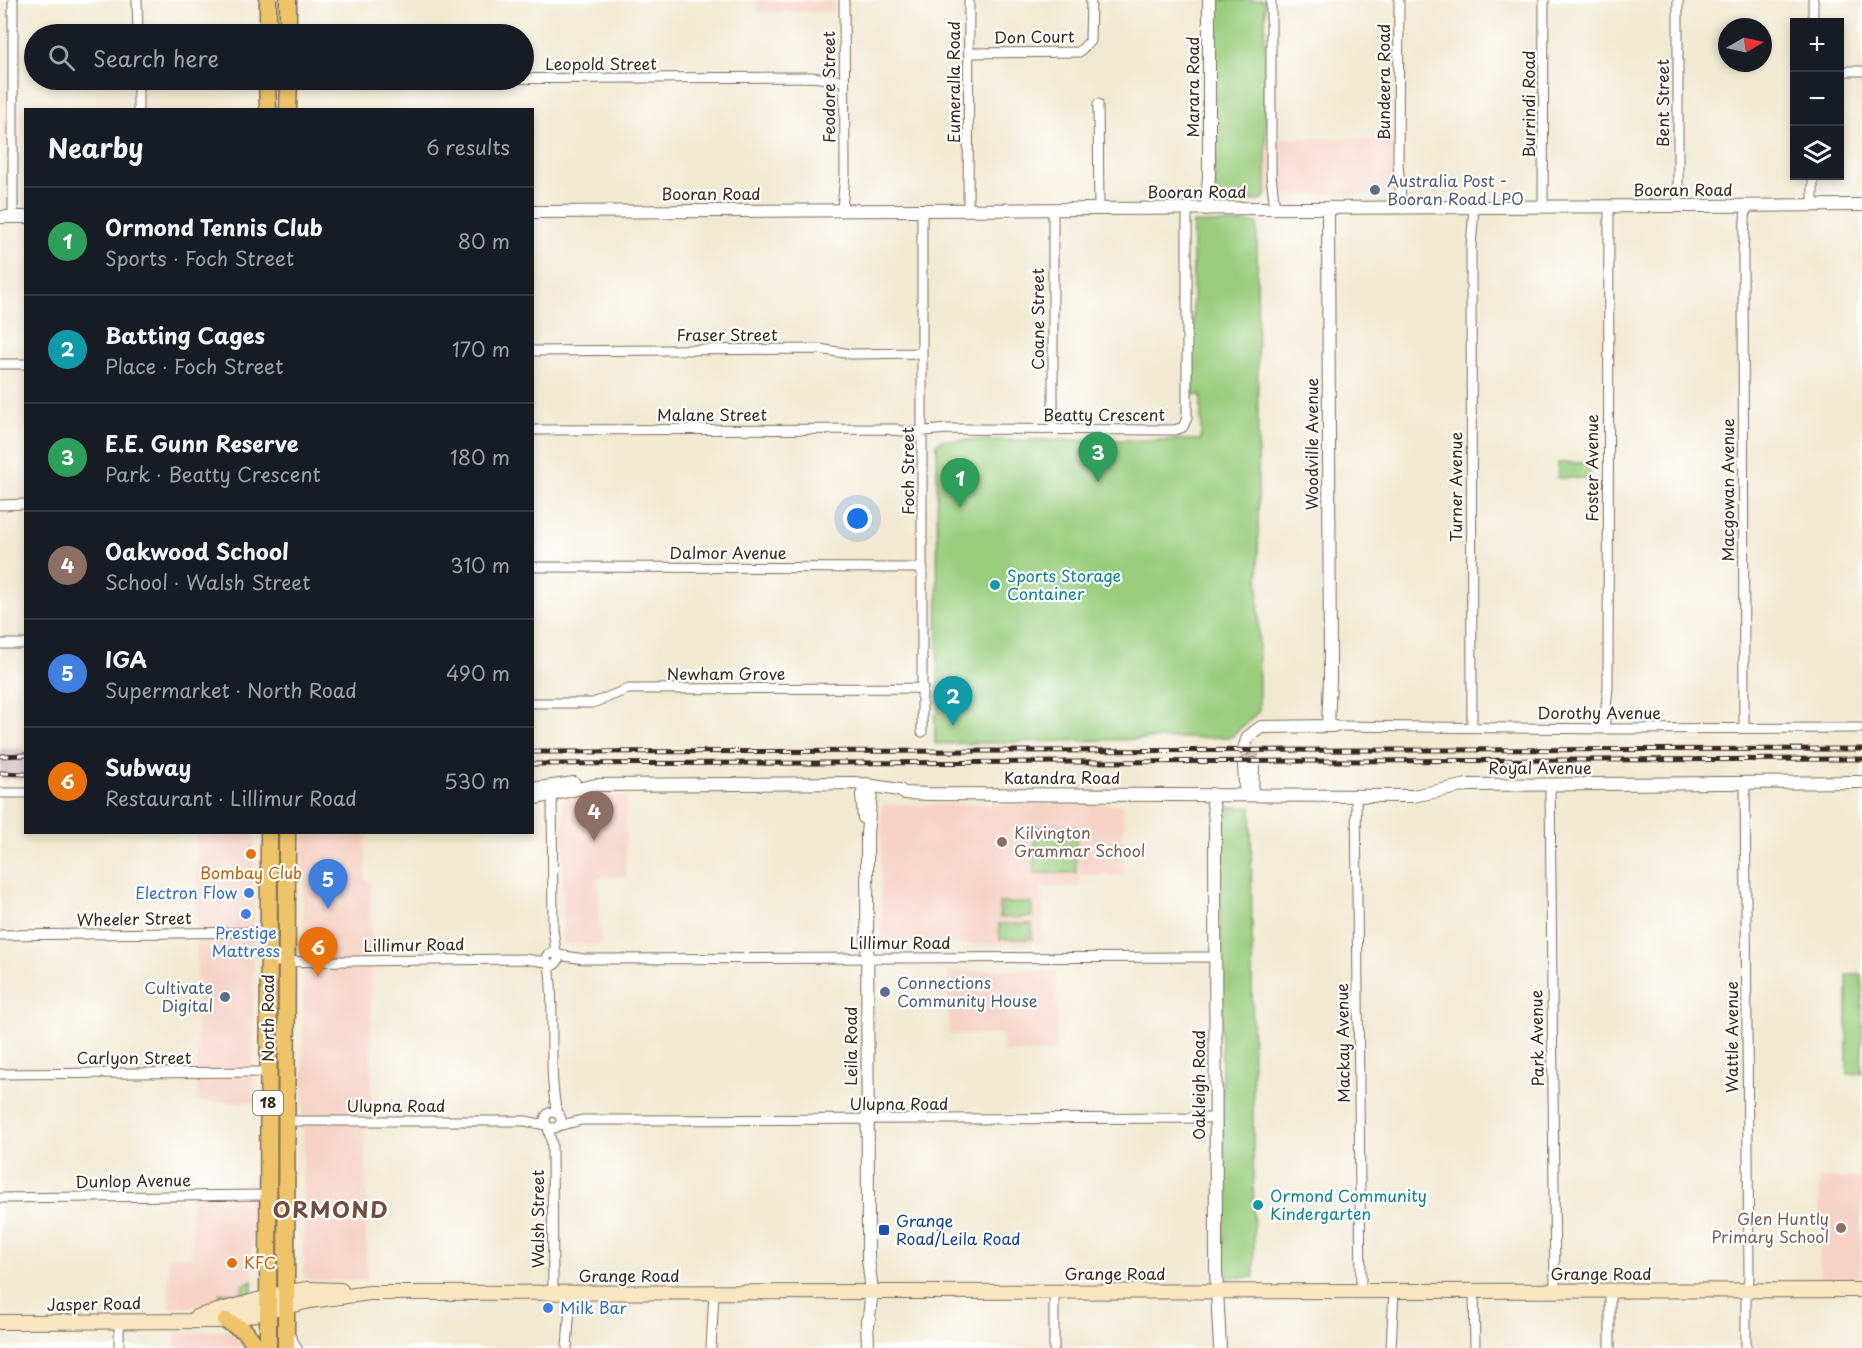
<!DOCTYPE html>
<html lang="en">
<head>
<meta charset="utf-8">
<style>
	:root { --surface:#171b24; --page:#242831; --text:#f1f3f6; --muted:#9ea1a6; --line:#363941; --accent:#1f6fb2 }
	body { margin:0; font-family:"Playpen Sans",sans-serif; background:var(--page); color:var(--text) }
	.controls { position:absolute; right:18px; top:18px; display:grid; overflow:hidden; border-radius:0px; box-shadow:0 3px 9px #0003 }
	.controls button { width:54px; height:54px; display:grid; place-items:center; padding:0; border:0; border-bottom:2px solid var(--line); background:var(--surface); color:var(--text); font:30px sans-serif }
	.compass { position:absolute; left:1718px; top:18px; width:54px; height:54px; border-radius:50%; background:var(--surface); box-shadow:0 3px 9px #0003; rotate:81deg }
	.you { position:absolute; left:858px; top:519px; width:21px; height:21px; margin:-15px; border:4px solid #fff; border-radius:50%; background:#1a73e8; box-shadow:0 0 0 9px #1a73e833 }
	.badge { display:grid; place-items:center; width:39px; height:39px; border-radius:50%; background:var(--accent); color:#fff; font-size:20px; font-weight:700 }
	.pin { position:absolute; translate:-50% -50px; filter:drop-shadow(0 2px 3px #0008) }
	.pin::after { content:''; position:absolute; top:32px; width:21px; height:18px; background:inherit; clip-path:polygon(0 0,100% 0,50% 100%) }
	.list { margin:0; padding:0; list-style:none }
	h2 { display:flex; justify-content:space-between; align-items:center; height:78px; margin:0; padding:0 24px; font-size:26px }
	h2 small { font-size:20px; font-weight:400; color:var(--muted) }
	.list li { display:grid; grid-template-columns:39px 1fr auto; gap:18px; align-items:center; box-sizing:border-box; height:108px; padding:0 24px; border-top:2px solid var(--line) }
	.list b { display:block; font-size:22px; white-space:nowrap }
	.list p { margin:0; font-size:20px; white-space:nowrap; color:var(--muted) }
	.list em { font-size:20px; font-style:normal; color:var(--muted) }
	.icon { flex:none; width:33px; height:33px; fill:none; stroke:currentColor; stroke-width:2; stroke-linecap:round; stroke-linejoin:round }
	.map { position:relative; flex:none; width:1862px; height:1348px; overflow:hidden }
	.search { position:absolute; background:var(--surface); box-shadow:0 3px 9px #0003; left:24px; top:24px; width:510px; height:66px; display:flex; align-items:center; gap:15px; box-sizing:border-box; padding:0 21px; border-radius:33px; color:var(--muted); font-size:22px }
	.panel { position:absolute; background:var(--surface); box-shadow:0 3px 9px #0003; left:24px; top:108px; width:510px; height:726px; border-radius:0px }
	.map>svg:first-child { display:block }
	.built { fill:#f6d1c5 }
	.industrial { fill:#d1bfbf }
	.green { fill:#9acd7d; stroke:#6a7c4e; stroke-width:1.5 }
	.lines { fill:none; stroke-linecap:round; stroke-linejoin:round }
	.tertiary-tunnel { stroke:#cdc3ad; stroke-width:12; stroke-dasharray:12 6; stroke-linecap:butt }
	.minor-casing { stroke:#7b6d5d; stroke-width:11 }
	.tertiary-casing { stroke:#7b6d5d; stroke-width:14 }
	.secondary-casing { stroke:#7b6d5d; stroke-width:16 }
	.trunk-casing { stroke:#7b6d5d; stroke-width:19 }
	.minor { stroke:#fff; stroke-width:9 }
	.tertiary { stroke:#fff; stroke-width:12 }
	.secondary { stroke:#f9e7c3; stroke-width:14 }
	.trunk { stroke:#efc469; stroke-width:16 }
	.rail-casing { stroke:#3b2a1e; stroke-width:5 }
	.rail { stroke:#fff; stroke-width:3; stroke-dasharray:9; stroke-linecap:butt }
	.service-dot { fill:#5c6f8a; stroke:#fff; stroke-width:2 }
	.culture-dot { fill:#0f9aa8; stroke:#fff; stroke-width:2 }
	.education-dot { fill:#8d6e63; stroke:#fff; stroke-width:2 }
	.food-dot { fill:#e8710a; stroke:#fff; stroke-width:2 }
	.shop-dot { fill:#3f7fe0; stroke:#fff; stroke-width:2 }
	.transit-dot { fill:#1a4fb4; stroke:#fff; stroke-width:2 }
	.labels { text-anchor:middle; stroke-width:4.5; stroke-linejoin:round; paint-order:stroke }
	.shield { fill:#fff; stroke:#766a62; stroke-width:1.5 }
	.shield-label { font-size:15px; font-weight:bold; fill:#3b2a1e }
	.street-label { font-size:16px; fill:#3b2a1e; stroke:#fff }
	.service-label { font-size:16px; fill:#4e5e75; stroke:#fff; text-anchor:start }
	.culture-label { font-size:16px; fill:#0d838f; stroke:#fff; text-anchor:start }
	.education-label { font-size:16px; fill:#785e54; stroke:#fff; text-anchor:start }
	.food-label { font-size:16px; fill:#c56008; stroke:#fff }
	.shop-label { font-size:16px; fill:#366cbe; stroke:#fff; text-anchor:end }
	.transit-label { font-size:16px; fill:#164399; stroke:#fff; text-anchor:start }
	.district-label { font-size:22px; font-weight:bold; letter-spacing:1.5px; fill:#744c3e; stroke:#fff }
</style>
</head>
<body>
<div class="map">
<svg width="1862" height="1348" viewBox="0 0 1862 1348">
	<rect width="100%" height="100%" fill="#fff"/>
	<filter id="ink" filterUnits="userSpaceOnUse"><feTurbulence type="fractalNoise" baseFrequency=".0167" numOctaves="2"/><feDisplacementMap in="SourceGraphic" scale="12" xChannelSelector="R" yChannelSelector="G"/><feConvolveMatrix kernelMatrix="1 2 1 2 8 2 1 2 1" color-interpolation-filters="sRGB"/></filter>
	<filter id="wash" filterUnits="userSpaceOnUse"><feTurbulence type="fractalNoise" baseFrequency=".008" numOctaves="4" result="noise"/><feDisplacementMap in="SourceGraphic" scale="24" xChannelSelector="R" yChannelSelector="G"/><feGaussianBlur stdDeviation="1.35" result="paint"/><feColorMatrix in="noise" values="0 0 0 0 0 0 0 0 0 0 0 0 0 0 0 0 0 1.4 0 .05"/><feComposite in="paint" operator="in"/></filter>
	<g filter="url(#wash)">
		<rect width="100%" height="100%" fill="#f1e9d1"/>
		<path class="built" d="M758 0H834V12H758Z
			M1266 138 1403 139 1404 194 1266 195Z
			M573 796H626V877H599L600 945 563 944V803L567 797Z
			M1123 804 1124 876 1080 875 1079 887H1042V944H887L881 939V809L884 805Z
			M197 833H254L253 1102H197Z
			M303 833H370V835L365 836 366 880 370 884 371 970V1107L365 1133 367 1280H308L303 1275Z
			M1056 970V1052L1002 1053V1034L948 1035V971Z
			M1819 1178H1862V1278H1820Z
			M253 1184 252 1291 229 1301 203 1307 169 1308 168 1257 191 1256 192 1185Z
			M230 1331 251 1348H175V1332Z"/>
		<path class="industrial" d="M25 748V779H0V749Z"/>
		<path class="green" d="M1213 0H1265L1266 195 1261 201 1219 200 1215 197Z
			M1193 223H1257L1259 711 1231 737 935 744V716L938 713 937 444 941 440H1201V395H1193Z
			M1558 463H1590V478H1558Z
			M1224 807H1251L1254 1277H1224L1219 834Z
			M1075 826 1076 847H1035L1034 827Z
			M1075 852 1076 873H1034V853Z
			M999 903H1032V917L1000 918Z
			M999 924H1032V939H1000Z
			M1862 974V1073L1847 1074V975Z
			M252 1281V1291L242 1298 220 1303V1293H242V1286Z"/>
	</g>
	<g filter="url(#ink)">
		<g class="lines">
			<path class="tertiary-tunnel" d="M1253 764V749"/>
			<defs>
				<path id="minor" d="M13 0V217
					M137 0 138 34
					M1271 0V175L1275 209
					M1399 0 1398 164 1402 209
					M1813 22V0
					M969 53 1079 52 1090 41 1091 0
					M1840 71H1862
					M138 80V110
					M312 80 811 77 844 81
					M267 81 289 85 319 81
					M1098 104 1099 209
					M1813 176V206
					M1543 207 1544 0
					M1678 207V0
					M842 209 845 174 844 0
					M922 209V732
					M968 209 969 0
					M1053 209V429
					M532 351 819 349 851 354 922 353
					M0 364H26
					M532 430 896 429
					M891 430 914 432 948 429 1175 430 1183 427 1187 418V208
					M0 505 26 504
					M532 567 923 568
					M0 644H26
					M532 703H593L628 689 923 688
					M1335 726 1612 729 1862 728
					M1472 727 1471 247 1474 208
					M1744 728 1743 252 1746 206
					M1604 729 1608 687 1609 207
					M1745 784 1749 1279 1746 1298V1348
					M1550 785 1555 1290
					M552 790 553 928 556 954
					M0 793H26
					M1356 795 1361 1291
					M0 935 268 932
					M546 959a6 6 0 1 1 12 0a6 6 0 1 1-12 0Z
					M558 955 584 959 1215 957
					M268 962 524 959 547 962
					M549 964C556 1013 547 1065 557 1114
					M0 1074 268 1072
					M545 1120a8 8 0 1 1 16 0a8 8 0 1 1-16 0Z
					M285 1121H525L546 1125
					M558 1126 582 1120H619L1216 1118
					M548 1127 552 1145 553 1292
					M0 1198 267 1195
					M1054 1291V1348
					M1474 1291 1475 1348
					M1610 1291V1348
					M289 1333 297 1348
					M119 1348V1321
					M567 1348 571 1292
					M711 1348 714 1292
					M1391 1348 1394 1291"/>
				<path id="tertiary" d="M1207 209 1209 174V0
					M1328 209 1330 679 1328 726
					M532 212 1862 205
					M0 217H26
					M1244 749 1248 737 1261 727 1333 726
					M1244 764 1245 787
					M867 784 871 793 867 834 868 1259 872 1291 868 1326
					M532 789 574 783
					M1212 794 1215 822 1216 1271 1220 1348
					M1252 795 1253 764
					M532 799 596 785 854 783 899 790 904 793 928 794 1413 796 1468 785 1862 782
					M864 818 862 795 867 784
					M867 1320 868 1348"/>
				<path id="secondary" d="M196 1317 287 1292 309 1289 341 1290
					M0 1322 226 1321 310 1301 369 1293 1862 1290"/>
				<path id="trunk" d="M288 0V34
					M268 34V0
					M267 80 268 110
					M288 110 289 80
					M226 1321 245 1331 258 1348
					M268 1348 269 832
					M286 1348 287 832"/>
			</defs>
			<use href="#minor" class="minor-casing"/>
			<use href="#tertiary" class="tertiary-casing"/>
			<use href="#secondary" class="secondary-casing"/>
			<use href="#trunk" class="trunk-casing"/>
			<use href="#minor" class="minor"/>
			<use href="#tertiary" class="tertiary"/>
			<use href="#secondary" class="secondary"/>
			<use href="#trunk" class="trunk"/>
			<defs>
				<path id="rail" d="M532 752 1862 749
					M0 756 26 755
					M532 764 1862 759
					M0 773 26 774"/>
			</defs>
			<use href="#rail" class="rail-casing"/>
			<use href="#rail" class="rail"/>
		</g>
	</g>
	<g class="service-dot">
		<circle cx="1375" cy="190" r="6"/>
		<circle cx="885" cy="992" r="6"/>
		<circle cx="225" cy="997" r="6"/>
	</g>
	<g class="culture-dot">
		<circle cx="995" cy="585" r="6"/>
		<circle cx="1258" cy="1205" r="6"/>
	</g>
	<g class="education-dot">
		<circle cx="1002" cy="842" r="6"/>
		<circle cx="1841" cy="1228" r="6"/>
	</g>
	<g class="food-dot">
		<circle cx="251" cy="854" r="6"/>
		<circle cx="232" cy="1263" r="6"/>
	</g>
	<g class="shop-dot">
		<circle cx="249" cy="893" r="6"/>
		<circle cx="246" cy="914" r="6"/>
		<circle cx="548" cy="1308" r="6"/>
	</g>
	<rect class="transit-dot" x="878" y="1224" width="12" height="12" rx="3"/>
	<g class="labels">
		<rect class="shield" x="253" y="1091" width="30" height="24" rx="4.5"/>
		<g class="shield-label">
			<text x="268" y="1108">18</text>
		</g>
		<g class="street-label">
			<text transform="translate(1034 37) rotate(-1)" y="6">Don Court</text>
			<text x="601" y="70">Leopold Street</text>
			<text transform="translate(954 82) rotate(-90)" y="6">Eumeralla Road</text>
			<text transform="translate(1384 82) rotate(-90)" y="6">Bundeera Road</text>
			<text transform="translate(829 87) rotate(-90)" y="6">Feodore Street</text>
			<text transform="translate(1193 87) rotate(-90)" y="6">Marara Road</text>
			<text transform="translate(1663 103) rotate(-90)" y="6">Bent Street</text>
			<text transform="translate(1529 104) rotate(-90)" y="6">Burrindi Road</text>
			<text x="1683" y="196">Booran Road</text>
			<text x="1197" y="198">Booran Road</text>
			<text x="711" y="200">Booran Road</text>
			<text transform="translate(1038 319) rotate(-90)" y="6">Coane Street</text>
			<text x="727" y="341">Fraser Street</text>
			<text x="712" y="421">Malane Street</text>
			<text x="1104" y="421">Beatty Crescent</text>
			<text transform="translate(1312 444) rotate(-90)" y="6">Woodville Avenue</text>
			<text transform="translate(1592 468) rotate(-90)" y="6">Foster Avenue</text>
			<text transform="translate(908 471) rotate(-90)" y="6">Foch Street</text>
			<text transform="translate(1456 487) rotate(-90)" y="6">Turner Avenue</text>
			<text transform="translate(1728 490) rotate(-90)" y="6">Macgowan Avenue</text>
			<text x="728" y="559">Dalmor Avenue</text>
			<text x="726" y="680">Newham Grove</text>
			<text x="1599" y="719">Dorothy Avenue</text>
			<text x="1540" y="774">Royal Avenue</text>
			<text x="1062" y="784">Katandra Road</text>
			<text transform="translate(134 919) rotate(-1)" y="6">Wheeler Street</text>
			<text x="900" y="949">Lillimur Road</text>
			<text transform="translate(414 945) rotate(-1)" y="6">Lillimur Road</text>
			<text transform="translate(268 1018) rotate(-90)" y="6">North Road</text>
			<text transform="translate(1732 1037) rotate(-90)" y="6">Wattle Avenue</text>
			<text transform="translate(1537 1038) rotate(-91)" y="6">Park Avenue</text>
			<text transform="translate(1343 1043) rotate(-91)" y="6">Mackay Avenue</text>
			<text transform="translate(851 1046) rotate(-90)" y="6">Leila Road</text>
			<text x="134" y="1064">Carlyon Street</text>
			<text transform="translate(1199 1085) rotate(-90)" y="6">Oakleigh Road</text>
			<text x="899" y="1110">Ulupna Road</text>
			<text x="396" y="1112">Ulupna Road</text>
			<text transform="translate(133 1181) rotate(-1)" y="6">Dunlop Avenue</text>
			<text transform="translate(538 1219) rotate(-90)" y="6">Walsh Street</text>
			<text x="1115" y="1280">Grange Road</text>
			<text x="1601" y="1280">Grange Road</text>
			<text x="629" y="1282">Grange Road</text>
			<text transform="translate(94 1304) rotate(-1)" y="6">Jasper Road</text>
		</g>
		<g class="service-label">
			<text x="1387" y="187">Australia Post -<tspan x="1387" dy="18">Booran Road LPO</tspan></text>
			<text x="897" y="989">Connections<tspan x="897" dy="18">Community House</tspan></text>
			<text x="213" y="994" text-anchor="end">Cultivate<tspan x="213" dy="18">Digital</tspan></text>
		</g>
		<g class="culture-label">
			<text x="1007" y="582">Sports Storage<tspan x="1007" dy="18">Container</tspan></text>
			<text x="1270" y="1202">Ormond Community<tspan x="1270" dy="18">Kindergarten</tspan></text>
		</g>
		<g class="education-label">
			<text x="1014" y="839">Kilvington<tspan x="1014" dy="18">Grammar School</tspan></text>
			<text x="1829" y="1225" text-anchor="end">Glen Huntly<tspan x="1829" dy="18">Primary School</tspan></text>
		</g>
		<g class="food-label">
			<text x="251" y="879">Bombay Club</text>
			<text x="244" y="1269" text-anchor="start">KFC</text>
		</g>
		<g class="shop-label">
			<text x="237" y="899">Electron Flow</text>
			<text x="246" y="939" text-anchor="middle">Prestige<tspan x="246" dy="18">Mattress</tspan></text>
			<text x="560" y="1314" text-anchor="start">Milk Bar</text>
		</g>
		<g class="transit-label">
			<text x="896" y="1227">Grange<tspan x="896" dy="18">Road/Leila Road</tspan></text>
		</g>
		<g class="district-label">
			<text x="331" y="1218">ORMOND</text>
		</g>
	</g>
</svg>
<div class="controls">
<button>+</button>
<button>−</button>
<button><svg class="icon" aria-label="layers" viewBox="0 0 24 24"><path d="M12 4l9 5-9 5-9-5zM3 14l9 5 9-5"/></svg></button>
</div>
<svg class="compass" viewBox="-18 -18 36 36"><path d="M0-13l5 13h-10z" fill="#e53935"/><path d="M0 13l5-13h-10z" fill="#9ea1a6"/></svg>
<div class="you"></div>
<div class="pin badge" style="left:960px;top:508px;background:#2e9e5b">1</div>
<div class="pin badge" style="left:953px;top:726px;background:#0f9aa8">2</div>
<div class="pin badge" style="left:1098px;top:482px;background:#2e9e5b">3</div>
<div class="pin badge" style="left:594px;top:841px;background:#8d6e63">4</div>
<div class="pin badge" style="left:328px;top:909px;background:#3f7fe0">5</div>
<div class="pin badge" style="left:318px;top:977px;background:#e8710a">6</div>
<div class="search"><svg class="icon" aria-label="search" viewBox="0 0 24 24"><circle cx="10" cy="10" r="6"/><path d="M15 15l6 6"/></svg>Search here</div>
<section class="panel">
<h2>Nearby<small>6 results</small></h2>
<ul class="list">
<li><span class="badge" style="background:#2e9e5b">1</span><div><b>Ormond Tennis Club</b><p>Sports · Foch Street</p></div><em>80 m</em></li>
<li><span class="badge" style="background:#0f9aa8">2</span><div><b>Batting Cages</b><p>Place · Foch Street</p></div><em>170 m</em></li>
<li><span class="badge" style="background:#2e9e5b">3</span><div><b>E.E. Gunn Reserve</b><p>Park · Beatty Crescent</p></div><em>180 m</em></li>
<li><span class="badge" style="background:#8d6e63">4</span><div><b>Oakwood School</b><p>School · Walsh Street</p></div><em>310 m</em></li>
<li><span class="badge" style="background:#3f7fe0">5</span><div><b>IGA</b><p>Supermarket · North Road</p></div><em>490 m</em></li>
<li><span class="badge" style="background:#e8710a">6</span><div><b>Subway</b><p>Restaurant · Lillimur Road</p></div><em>530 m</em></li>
</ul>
</section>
</div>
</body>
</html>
